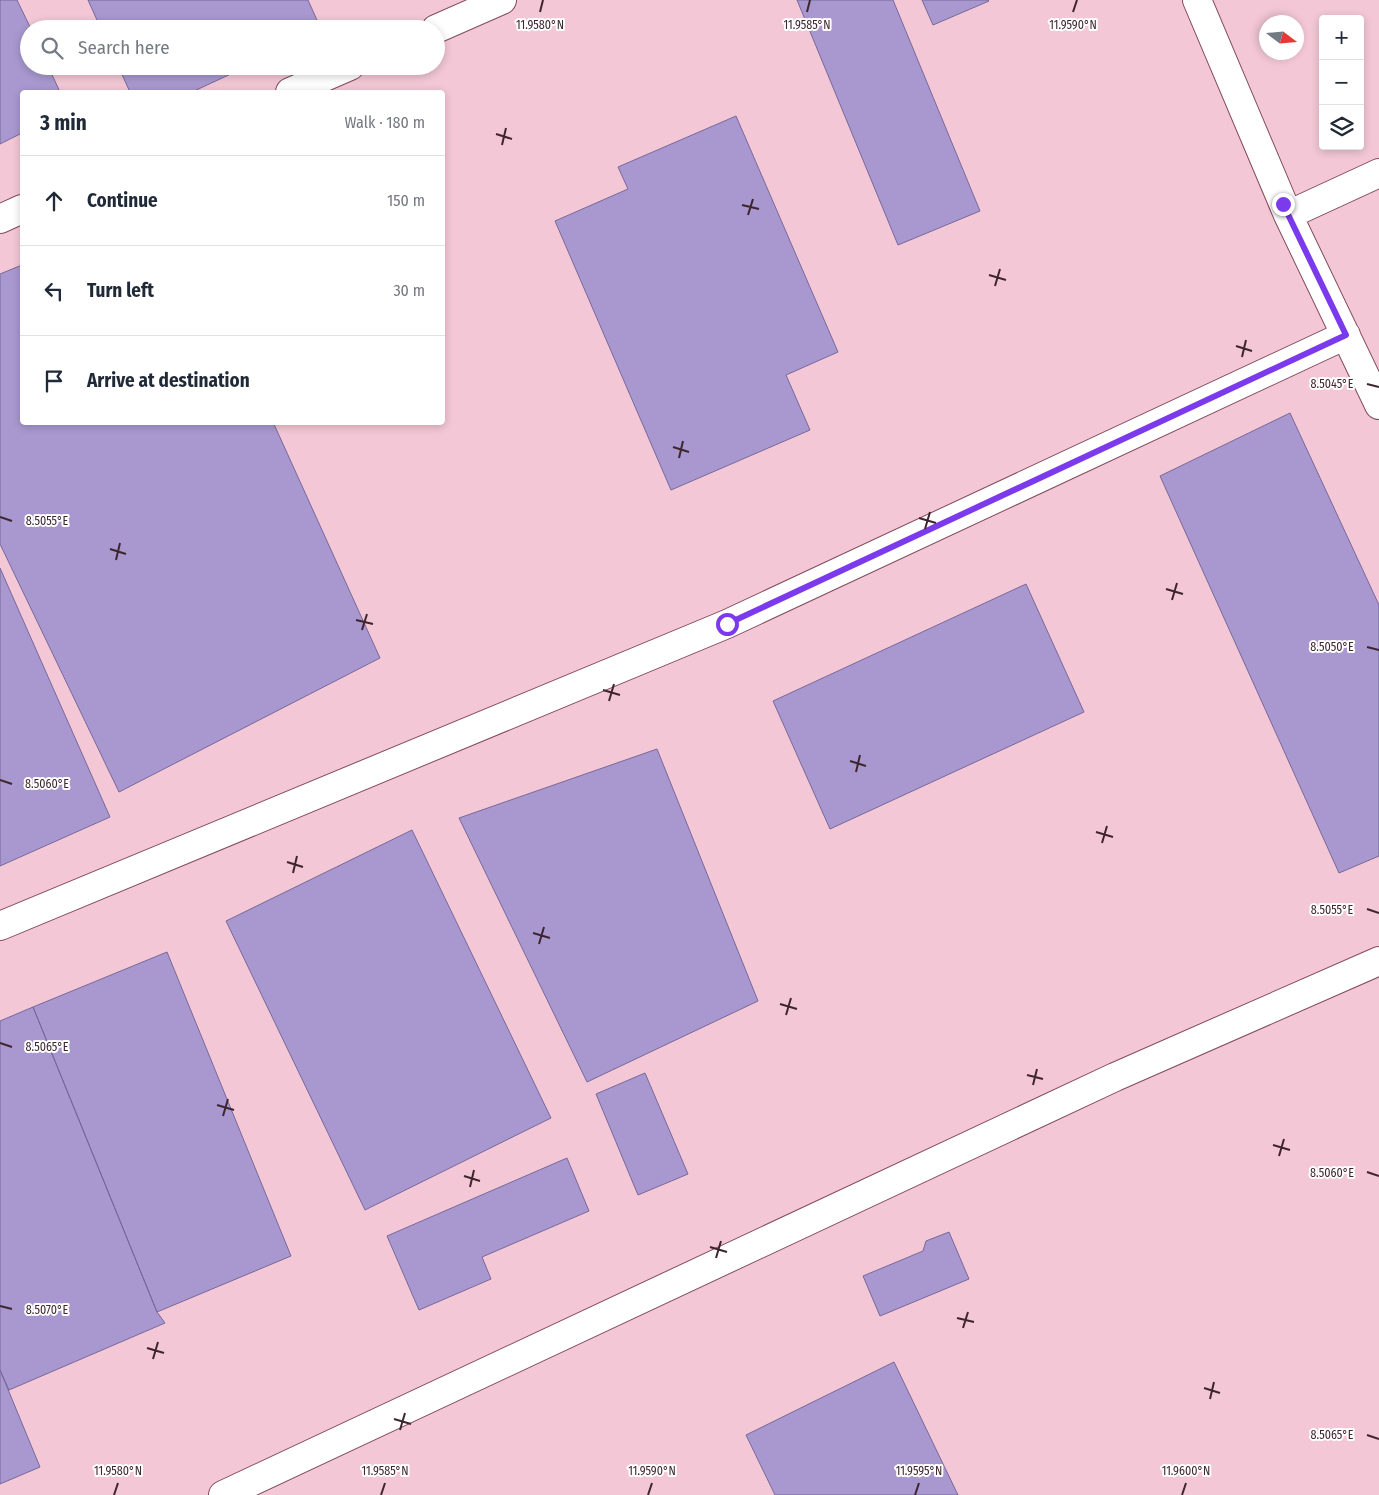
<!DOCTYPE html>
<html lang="en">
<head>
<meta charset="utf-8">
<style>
	:root { --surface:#fff; --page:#f6f6f7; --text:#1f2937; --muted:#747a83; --line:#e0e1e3 }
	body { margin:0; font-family:"Fira Sans Condensed",sans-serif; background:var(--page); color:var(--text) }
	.controls { position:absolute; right:15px; top:15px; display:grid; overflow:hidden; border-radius:5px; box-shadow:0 2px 8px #0003 }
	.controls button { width:45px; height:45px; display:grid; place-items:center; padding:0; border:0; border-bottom:1px solid var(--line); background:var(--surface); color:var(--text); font:25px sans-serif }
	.compass { position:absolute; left:1259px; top:15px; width:45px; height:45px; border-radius:50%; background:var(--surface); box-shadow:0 2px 8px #0003; rotate:106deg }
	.stop { position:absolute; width:15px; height:15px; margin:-11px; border:4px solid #7c3aed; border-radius:50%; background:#fff }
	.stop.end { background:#7c3aed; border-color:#fff; box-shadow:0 1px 5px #0008 }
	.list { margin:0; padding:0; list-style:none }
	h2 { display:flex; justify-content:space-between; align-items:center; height:65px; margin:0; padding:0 20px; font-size:21px }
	h2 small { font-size:16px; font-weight:400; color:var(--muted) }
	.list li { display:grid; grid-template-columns:32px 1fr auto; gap:15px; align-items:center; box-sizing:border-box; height:90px; padding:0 20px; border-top:1px solid var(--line) }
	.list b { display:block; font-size:19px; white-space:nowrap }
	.list em { font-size:16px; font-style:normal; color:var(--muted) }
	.icon { flex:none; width:28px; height:28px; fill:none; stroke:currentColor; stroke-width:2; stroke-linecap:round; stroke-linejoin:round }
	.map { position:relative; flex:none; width:1379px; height:1495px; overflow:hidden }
	.search { position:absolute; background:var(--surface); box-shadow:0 2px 8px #0003; left:20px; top:20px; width:425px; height:55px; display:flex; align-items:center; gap:12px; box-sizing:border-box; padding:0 18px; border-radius:28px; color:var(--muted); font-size:19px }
	.panel { position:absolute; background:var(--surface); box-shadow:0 2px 8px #0003; left:20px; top:90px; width:425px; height:335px; border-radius:5px }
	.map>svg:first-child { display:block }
	.built { fill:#f3c7d5; fill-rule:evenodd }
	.building { fill:#a898cf; stroke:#77689a }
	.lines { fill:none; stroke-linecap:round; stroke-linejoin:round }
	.minor-casing { stroke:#834b5f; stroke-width:30 }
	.minor { stroke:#fff; stroke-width:28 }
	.route { stroke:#7c3aed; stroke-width:6 }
	.ticks { fill:none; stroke:#3e252e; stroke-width:2 }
	.ticks-label { font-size:12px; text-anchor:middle; fill:#3e252e; stroke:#fff; stroke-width:4; stroke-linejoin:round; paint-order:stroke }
</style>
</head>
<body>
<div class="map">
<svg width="1379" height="1495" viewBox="0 0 1379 1495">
	<rect width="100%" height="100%" fill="#fed6e2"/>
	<path class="built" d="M0 0H1379V1495H0ZM1323 19H1360V146H1323ZM1266 22H1296V52H1266ZM29 29H436V66H29ZM22 92H442V422H22Z"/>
	<path class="building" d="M0 0H17L31 29H29V66H48L60 92H22V133L0 144Z
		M88 0H308L321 29H101Z
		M797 0H893L980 211 898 245Z
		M922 0H988L989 1 933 25Z
		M118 66H248L192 92H130Z
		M736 116 838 352 786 375 810 430 671 490 555 221 628 189 618 167Z
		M22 265V422H273L380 658 119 792 0 544V274Z
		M1290 413 1379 605V856L1339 873 1160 476Z
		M0 568 110 817 0 866Z
		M1026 584 1084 712 830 829 773 701Z
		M657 749 758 1001 587 1082 459 818Z
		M412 830 551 1118 365 1210 226 921Z
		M167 952 291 1256 157 1312 33 1007Z
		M33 1007 157 1312 165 1323 9 1390 0 1370V1021Z
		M645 1073 688 1174 638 1195 596 1094Z
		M567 1158 589 1211 482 1257 491 1279 419 1310 387 1236Z
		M949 1232 969 1279 880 1316 863 1276 923 1251 926 1241Z
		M894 1362 958 1495H775L746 1435Z
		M0 1370 40 1467 0 1484Z"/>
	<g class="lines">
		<defs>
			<path id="minor" d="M1197 0 1288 215 1379 405
				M436 29 502 0
				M290 92 350 66
				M1288 215 1379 173
				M0 219 22 209
				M0 926 727 624 1346 335
				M223 1495 1115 1077 1379 961"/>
		</defs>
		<use href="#minor" class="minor-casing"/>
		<use href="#minor" class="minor"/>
	</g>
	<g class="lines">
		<path class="route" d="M727 624 1346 335 1283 204"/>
	</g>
	<path class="ticks" d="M540 12 543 0M807 12 810 0M1073 12 1077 0M496 134 512 139M502 145 506 128M742 205 759 209M748 215 753 199M989 275 1006 280M995 286 1000 269M1236 346 1252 351M1242 357 1246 340M1367 384 1379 387M673 447 689 452M679 458 683 441M0 517 12 521M919 518 936 523M925 529 930 512M110 549 126 554M116 560 120 543M1166 589 1183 594M1172 600 1177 583M356 620 373 624M362 630 367 614M1367 647 1379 650M603 690 620 695M609 701 614 684M850 761 866 766M856 772 860 755M0 780 12 784M1096 832 1113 837M1102 843 1107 826M287 862 303 867M293 873 297 856M1367 909 1379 913M533 933 550 938M539 944 544 927M780 1004 797 1009M786 1015 791 998M0 1043 12 1047M1027 1075 1043 1079M1033 1085 1037 1069M217 1105 234 1110M223 1116 228 1099M1273 1145 1290 1150M1279 1156 1284 1139M1367 1172 1379 1176M464 1176 480 1181M470 1187 474 1170M710 1247 727 1252M716 1258 721 1241M0 1306 12 1309M957 1318 974 1322M963 1328 968 1312M147 1348 164 1353M153 1359 158 1342M1204 1388 1220 1393M1210 1399 1214 1382M394 1419 411 1424M400 1430 405 1413M1367 1435 1379 1439M114 1495 118 1483M381 1495 385 1483M648 1495 652 1483M915 1495 919 1483M1182 1495 1186 1483"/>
	<g class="ticks-label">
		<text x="540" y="29">11.9580°N</text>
		<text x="807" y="29">11.9585°N</text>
		<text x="1073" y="29">11.9590°N</text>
		<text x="1332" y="388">8.5045°E</text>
		<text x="47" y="525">8.5055°E</text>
		<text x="1332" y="651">8.5050°E</text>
		<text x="47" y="788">8.5060°E</text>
		<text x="1332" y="914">8.5055°E</text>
		<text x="47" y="1051">8.5065°E</text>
		<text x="1332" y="1177">8.5060°E</text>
		<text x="47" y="1314">8.5070°E</text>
		<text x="1332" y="1439">8.5065°E</text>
		<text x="118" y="1475">11.9580°N</text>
		<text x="385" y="1475">11.9585°N</text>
		<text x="652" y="1475">11.9590°N</text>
		<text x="919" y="1475">11.9595°N</text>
		<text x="1186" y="1475">11.9600°N</text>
	</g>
</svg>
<div class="controls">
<button>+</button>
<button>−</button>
<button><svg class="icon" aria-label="layers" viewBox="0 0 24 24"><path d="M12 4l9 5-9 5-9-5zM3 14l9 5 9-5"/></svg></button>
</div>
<svg class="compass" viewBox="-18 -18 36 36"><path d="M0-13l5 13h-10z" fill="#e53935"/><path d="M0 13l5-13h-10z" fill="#747a83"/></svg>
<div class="stop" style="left:727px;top:624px"></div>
<div class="stop end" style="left:1283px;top:204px"></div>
<div class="search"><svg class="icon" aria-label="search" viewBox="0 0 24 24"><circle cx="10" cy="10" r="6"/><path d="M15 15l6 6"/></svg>Search here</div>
<section class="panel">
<h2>3 min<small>Walk · 180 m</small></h2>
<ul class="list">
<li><svg class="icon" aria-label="ahead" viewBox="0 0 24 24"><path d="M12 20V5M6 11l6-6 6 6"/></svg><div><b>Continue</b></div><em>150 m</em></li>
<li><svg class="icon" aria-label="left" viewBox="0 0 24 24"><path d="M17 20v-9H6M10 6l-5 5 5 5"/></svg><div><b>Turn left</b></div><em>30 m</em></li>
<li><svg class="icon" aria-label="arrive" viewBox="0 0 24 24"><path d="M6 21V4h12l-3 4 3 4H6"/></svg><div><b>Arrive at destination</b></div></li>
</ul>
</section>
</div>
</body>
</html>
